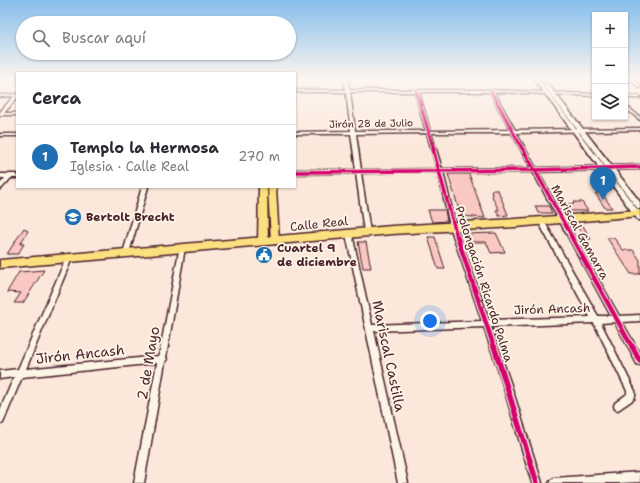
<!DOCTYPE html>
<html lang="es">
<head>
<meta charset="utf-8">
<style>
	:root { --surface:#fff; --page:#f2f2f3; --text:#2b2b33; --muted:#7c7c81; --line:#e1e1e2; --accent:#1f6fb2 }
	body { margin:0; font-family:"Shantell Sans",sans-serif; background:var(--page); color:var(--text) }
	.controls { position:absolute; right:12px; top:12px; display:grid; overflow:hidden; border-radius:0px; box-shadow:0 1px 3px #0004 }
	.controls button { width:36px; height:36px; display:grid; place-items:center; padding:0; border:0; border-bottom:1px solid var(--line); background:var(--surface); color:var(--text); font:20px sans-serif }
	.you { position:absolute; left:430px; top:321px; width:14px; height:14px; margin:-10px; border:3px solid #fff; border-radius:50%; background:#1a73e8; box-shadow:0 0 0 6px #1a73e833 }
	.badge { display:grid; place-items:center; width:26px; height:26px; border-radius:50%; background:var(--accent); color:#fff; font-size:13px; font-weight:700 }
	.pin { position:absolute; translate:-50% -33px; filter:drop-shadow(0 1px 2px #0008) }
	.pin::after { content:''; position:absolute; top:21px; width:14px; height:12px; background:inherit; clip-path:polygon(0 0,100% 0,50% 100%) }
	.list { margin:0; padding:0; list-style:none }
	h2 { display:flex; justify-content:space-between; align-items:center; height:52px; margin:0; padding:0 16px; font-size:17px }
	h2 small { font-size:13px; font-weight:400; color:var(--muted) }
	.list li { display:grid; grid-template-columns:26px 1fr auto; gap:12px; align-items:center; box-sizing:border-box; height:64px; padding:0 16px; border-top:1px solid var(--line) }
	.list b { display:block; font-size:15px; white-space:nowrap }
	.list p { margin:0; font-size:13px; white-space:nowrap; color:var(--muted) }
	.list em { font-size:13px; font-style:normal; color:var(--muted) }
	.icon { flex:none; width:22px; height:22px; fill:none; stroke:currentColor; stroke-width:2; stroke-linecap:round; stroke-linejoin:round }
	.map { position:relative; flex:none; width:640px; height:483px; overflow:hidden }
	.search { position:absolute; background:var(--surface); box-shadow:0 1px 3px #0004; left:16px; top:16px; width:280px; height:44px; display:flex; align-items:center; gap:10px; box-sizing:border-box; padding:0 14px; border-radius:22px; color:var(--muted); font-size:15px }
	.panel { position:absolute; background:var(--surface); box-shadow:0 1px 3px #0004; left:16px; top:72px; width:280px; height:116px; border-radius:0px }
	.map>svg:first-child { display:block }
	.building { fill:#f9c8c3; stroke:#4a1f2b }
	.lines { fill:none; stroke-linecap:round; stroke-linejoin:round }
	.minor-casing { stroke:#4a1f2b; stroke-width:3 }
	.tertiary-casing { stroke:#4a1f2b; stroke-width:3 }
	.primary-casing { stroke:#4a1f2b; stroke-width:3 }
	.trunk-casing { stroke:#4a1f2b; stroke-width:3 }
	.minor { fill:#fcf5e5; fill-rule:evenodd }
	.tertiary { fill:#fcf5e5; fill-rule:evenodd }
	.primary { fill:#fce080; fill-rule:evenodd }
	.trunk { fill:#fce080; fill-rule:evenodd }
	.cycleway-far3-casing { stroke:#fcf5e5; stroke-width:5 }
	.cycleway-far2-casing { stroke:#fcf5e5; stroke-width:5.5 }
	.cycleway-far1-casing { stroke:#fcf5e5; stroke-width:7 }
	.cycleway-casing { stroke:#fcf5e5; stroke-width:8 }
	.cycleway-far3 { stroke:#d6006c; stroke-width:3 }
	.cycleway-far2 { stroke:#d6006c; stroke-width:3.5 }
	.cycleway-far1 { stroke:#d6006c; stroke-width:4.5 }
	.cycleway { stroke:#d6006c; stroke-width:5.5 }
	.labels { text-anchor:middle; stroke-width:3.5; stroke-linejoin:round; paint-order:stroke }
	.far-street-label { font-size:10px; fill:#4a1f2b; stroke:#fcf5e5 }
	.poi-label { font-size:12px; font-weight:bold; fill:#4a1f2b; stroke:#fcf5e5; text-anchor:start }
	.street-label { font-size:12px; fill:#4a1f2b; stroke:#fcf5e5 }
	.near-street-label { font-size:14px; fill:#4a1f2b; stroke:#fcf5e5 }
</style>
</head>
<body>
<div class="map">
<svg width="640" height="483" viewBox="0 0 640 483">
	<rect width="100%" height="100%" fill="#fbe8db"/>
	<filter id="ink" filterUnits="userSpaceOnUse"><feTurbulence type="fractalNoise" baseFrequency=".025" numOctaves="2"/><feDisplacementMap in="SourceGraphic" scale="8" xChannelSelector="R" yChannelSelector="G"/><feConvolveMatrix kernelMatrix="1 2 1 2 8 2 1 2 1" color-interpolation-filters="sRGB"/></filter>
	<g filter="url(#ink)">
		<path class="building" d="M448 174H469L485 218 461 216Z
			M491 190H498L508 215 499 216 496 210H499L493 199Z
			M595 193H602L612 208H605Z
			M573 202H582L588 211H569L565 204H574Z
			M535 206H549L552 213H538Z
			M428 210H445L447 221 432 222Z
			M577 226H583L591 239H585Z
			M24 228 28 231 20 244H24L18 254H7Z
			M496 233 505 252 491 253 486 242H468L466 234Z
			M428 237H435L445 269H438Z
			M607 238H614L623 250H633L640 260V274H631Z
			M358 242H366L371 268H363Z
			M44 270 23 303H14L21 293 7 292 19 272Z"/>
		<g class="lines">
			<defs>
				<path id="minor" d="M344 79H348L349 90H414L416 89 418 90H491L595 94V96L494 92 515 130 640 128V130L516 133 536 168 640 165V169L538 172 619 316 640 315V321L622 322 640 354V365L637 364 615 322 601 323 635 391V396L634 399 618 410 615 409 614 406 615 403 627 394V391L594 323 491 327 510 382 542 483H532L502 382 484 327 374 331 408 483H398L346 234 347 232H351L352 234 372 325 482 321 450 226 438 172 361 173 370 232 367 234 364 232 356 173 295 174V170H356L351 134H295V132L351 131 346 92H295V90H345ZM350 92H415L426 131H355ZM419 92H490L510 130 430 131ZM427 133 437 169 361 170 356 134ZM431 133H512L531 168 442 169ZM443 172H533L611 316H598L543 219H541L538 221 590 317 489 320 456 226Z
					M629 79H633L640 85V88Z
					M17 94V98L4 113H17V115H2L0 116V112L14 96 0 97V95Z
					M625 96H640V98H625Z
					M625 105 640 117V120L625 108Z
					M0 134H17V136H0Z
					M0 174H17V178H11L2 188 0 189V184L5 178H0Z
					M142 187H148L129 253 128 255H124L123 253Z
					M180 246H184L185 248 166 357 167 359 165 362 144 483H134L157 363 22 377 3 423 0 424V410L14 377 0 379V371L18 369 67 256H71L72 258 26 369 159 356Z
					M640 472V482L620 483H549L551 480 554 478Z"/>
				<path id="tertiary" d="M534 79H538L640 213V220H638Z
					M544 84H548L640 202V209H638L544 86Z"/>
				<path id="primary" d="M259 187H267L268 242 266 245H260L258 242Z
					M268 187H276L279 241 278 244H272L271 241Z"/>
				<path id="trunk" d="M640 210V216L515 227 392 234 0 268V260L392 226 515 219Z"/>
			</defs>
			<use href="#minor" class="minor-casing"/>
			<use href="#tertiary" class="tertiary-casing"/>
			<use href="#primary" class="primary-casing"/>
			<use href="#trunk" class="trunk-casing"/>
			<use href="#minor" class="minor"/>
			<use href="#tertiary" class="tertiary"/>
			<use href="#primary" class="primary"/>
			<use href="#trunk" class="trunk"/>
			<defs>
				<path id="cycleway-far3" d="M416 90 434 150
					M491 91 523 150"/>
				<path id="cycleway-far2" d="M433 149 457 237
					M523 149 572 237
					M295 172 533 170 640 167"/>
				<path id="cycleway-far1" d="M457 236 494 347
					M571 236 632 347"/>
				<path id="cycleway" d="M494 346 537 483
					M632 346 640 361"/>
			</defs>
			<use href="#cycleway-far3" class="cycleway-far3-casing"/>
			<use href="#cycleway-far2" class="cycleway-far2-casing"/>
			<use href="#cycleway-far1" class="cycleway-far1-casing"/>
			<use href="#cycleway" class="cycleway-casing"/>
			<use href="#cycleway-far3" class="cycleway-far3"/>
			<use href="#cycleway-far2" class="cycleway-far2"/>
			<use href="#cycleway-far1" class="cycleway-far1"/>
			<use href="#cycleway" class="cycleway"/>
		</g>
	</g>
	<linearGradient id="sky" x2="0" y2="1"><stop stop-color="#85beec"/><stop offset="0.54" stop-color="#fdf5ef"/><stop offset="1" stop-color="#fdf5ef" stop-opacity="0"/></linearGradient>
	<rect width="640" height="146" fill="url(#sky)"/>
	<defs>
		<symbol id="school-disc" viewBox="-11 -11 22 22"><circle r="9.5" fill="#1f6fb2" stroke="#fcf5e5"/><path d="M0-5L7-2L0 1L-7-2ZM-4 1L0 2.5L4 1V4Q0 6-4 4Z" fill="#fff"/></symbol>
		<symbol id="civic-disc" viewBox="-11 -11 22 22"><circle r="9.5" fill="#1f6fb2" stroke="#fcf5e5"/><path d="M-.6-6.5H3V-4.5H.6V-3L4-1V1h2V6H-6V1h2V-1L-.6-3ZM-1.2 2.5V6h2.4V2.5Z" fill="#fff"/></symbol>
	</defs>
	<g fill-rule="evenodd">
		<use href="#school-disc" x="63" y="207" width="20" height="20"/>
		<use href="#civic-disc" x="254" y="245" width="20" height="20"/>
	</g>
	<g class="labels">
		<g class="far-street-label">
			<text transform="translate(371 123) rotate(-1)" y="4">Jirón 28 de Julio</text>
		</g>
		<g class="poi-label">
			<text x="86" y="221">Bertolt Brecht</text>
			<text x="277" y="252">Cuartel 9<tspan x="277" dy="14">de diciembre</tspan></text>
		</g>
		<g class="street-label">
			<text transform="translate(319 224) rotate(-6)" y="4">Calle Real</text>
			<text transform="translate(580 232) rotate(61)" y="4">Mariscal Gamarra</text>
			<text transform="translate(484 284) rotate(72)" y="4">Prolongación Ricardo Palma</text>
			<text transform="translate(552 309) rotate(-2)" y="4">Jirón Ancash</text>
		</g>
		<g class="near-street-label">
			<text transform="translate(80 354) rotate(-6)" y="5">Jirón Ancash</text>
			<text transform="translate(389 356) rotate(78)" y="5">Mariscal Castilla</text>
			<text transform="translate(148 363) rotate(-80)" y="5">2 de Mayo</text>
		</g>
	</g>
</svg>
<div class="controls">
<button>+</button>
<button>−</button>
<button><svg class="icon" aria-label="layers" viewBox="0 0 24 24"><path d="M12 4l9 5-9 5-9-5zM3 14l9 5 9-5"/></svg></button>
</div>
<div class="you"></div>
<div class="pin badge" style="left:603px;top:200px">1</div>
<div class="search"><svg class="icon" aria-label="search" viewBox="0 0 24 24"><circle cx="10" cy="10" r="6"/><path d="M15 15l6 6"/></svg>Buscar aquí</div>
<section class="panel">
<h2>Cerca<small></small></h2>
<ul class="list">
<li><span class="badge">1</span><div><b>Templo la Hermosa</b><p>Iglesia · Calle Real</p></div><em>270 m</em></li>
</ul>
</section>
</div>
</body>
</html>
